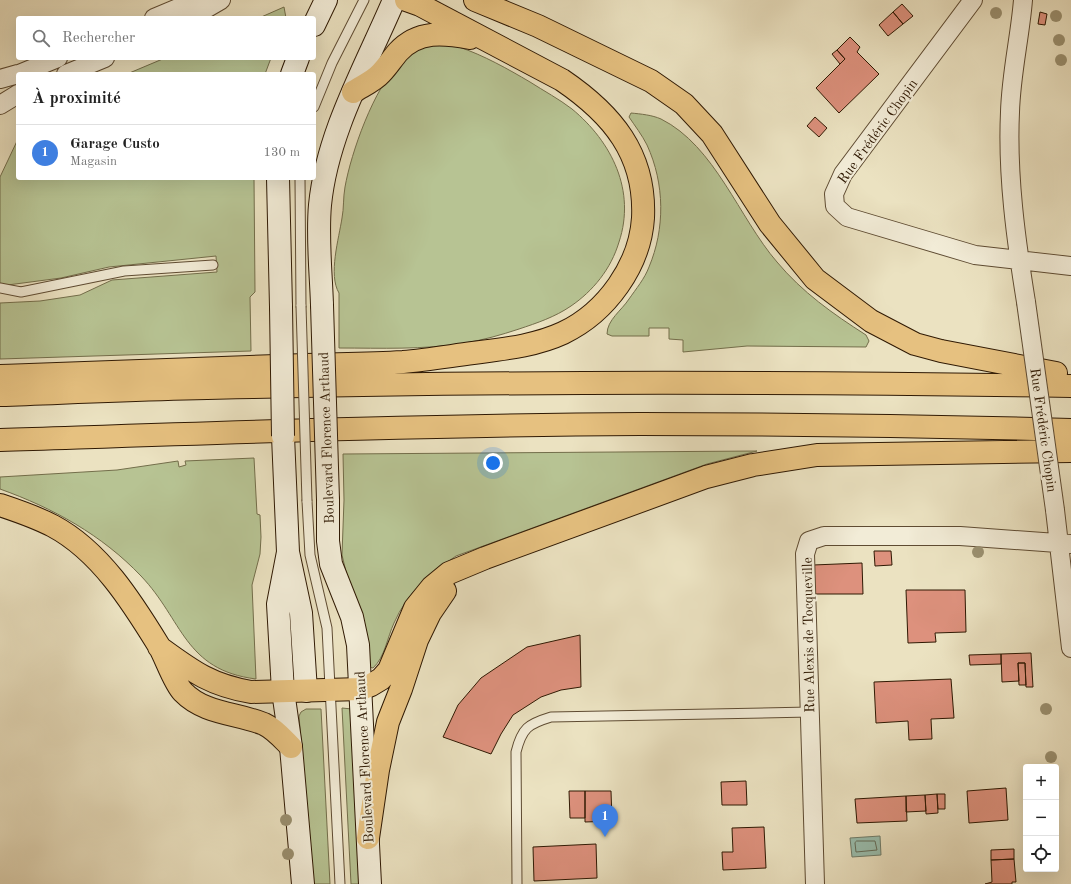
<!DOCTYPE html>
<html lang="fr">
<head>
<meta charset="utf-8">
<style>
	:root { --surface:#fff; --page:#f2f2f2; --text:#222; --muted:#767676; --line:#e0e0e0; --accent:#2563eb }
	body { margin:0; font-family:"Old Standard TT",serif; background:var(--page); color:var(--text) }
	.controls { position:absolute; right:12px; bottom:12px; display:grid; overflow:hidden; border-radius:4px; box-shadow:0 4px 16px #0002 }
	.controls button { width:36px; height:36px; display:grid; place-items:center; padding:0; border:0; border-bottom:1px solid var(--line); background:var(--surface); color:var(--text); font:20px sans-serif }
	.you { position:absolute; left:493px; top:463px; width:14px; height:14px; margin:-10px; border:3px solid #fff; border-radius:50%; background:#1a73e8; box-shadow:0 0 0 6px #1a73e833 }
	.badge { display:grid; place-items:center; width:26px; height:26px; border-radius:50%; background:var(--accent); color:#fff; font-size:13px; font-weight:700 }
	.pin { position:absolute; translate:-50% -33px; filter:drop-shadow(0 1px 2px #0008) }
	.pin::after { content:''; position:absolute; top:21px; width:14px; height:12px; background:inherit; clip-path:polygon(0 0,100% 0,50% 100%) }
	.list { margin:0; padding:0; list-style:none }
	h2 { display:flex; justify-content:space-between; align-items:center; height:52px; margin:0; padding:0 16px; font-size:17px }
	h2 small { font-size:13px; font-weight:400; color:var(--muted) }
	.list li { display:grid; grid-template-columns:26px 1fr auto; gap:12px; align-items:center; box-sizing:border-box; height:56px; padding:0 16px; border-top:1px solid var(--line) }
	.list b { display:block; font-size:15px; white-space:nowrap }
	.list p { margin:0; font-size:13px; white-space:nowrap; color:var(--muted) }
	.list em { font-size:13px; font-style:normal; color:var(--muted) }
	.icon { flex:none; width:22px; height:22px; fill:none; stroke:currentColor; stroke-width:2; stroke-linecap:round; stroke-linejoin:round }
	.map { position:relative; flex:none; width:1071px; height:884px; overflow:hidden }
	.search { position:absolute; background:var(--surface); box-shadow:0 4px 16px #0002; left:16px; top:16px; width:300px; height:44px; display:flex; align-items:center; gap:10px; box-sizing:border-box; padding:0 14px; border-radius:4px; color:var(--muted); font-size:15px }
	.panel { position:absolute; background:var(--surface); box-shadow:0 4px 16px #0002; left:16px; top:72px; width:300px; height:108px; border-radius:4px }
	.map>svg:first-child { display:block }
	.green { fill:#b7c393; stroke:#736e4b }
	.water { fill:#99beae; stroke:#6f7c6a }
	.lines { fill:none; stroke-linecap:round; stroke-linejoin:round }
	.shore { stroke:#646c58; stroke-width:1 }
	.building { fill:#dd917d; stroke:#2f1903 }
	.lane-casing { stroke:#5e4b32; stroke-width:11 }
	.street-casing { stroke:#5e4b32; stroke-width:20 }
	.secondary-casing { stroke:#2f1903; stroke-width:24 }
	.highway-casing { stroke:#2f1903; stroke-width:24 }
	.lane { stroke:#f2ecd7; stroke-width:9 }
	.street { stroke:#f2ecd7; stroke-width:18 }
	.secondary { stroke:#f2ecd7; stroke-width:22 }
	.highway { stroke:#e6c180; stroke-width:22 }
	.lane-bridge-casing { stroke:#5e4b32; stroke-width:11; stroke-linecap:butt }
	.street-bridge-casing { stroke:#5e4b32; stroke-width:20; stroke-linecap:butt }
	.secondary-bridge-casing { stroke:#2f1903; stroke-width:24; stroke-linecap:butt }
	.lane-bridge { stroke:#f2ecd7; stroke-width:9 }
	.street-bridge { stroke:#f2ecd7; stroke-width:18 }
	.secondary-bridge { stroke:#f2ecd7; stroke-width:22 }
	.tree { fill:#9a9070 }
	.labels { text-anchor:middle; stroke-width:4; stroke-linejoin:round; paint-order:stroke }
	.street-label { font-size:14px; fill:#2f1903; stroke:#f2ecd7 }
</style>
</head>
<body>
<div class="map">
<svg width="1071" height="884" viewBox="0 0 1071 884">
	<rect width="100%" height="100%" fill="#ebe2c1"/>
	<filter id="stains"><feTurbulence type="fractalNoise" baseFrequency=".005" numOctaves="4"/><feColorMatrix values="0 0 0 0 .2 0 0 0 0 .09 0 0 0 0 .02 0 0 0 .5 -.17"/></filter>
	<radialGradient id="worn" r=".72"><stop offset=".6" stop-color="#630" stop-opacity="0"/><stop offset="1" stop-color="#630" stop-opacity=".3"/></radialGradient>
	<path class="green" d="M284 7 286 18H259Z
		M434 44C442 45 452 45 459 47 483 55 508 69 530 82 544 91 559 99 572 109 612 142 636 191 619 242 611 269 593 291 571 306 555 317 537 323 519 329 501 335 483 340 465 343 423 350 381 348 339 348V293C328 275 339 238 342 218 344 208 343 198 345 187 351 153 374 87 400 63 410 53 421 48 434 44Z
		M165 58H271L265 74H127Z
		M631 113C641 114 652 115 661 119 715 146 739 218 777 262 802 292 833 314 866 335L869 341 866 347 747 346 683 352V340L669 339V328H649V336H612L607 334C607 320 622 310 629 299 636 289 645 278 649 267 665 229 665 184 647 145 642 135 635 126 629 117Z
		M18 139V178H254L255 292 250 297 251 351 0 359V303L40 301 80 295 112 280 217 272 216 256 109 267 61 278 0 286V177Z
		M757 451 707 464 456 556C429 574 407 593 394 623 387 638 385 657 373 668L369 667 342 555 344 500 343 454Z
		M254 458 257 514 260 515 261 537 260 554 252 585 256 679C184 670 183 620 141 576 102 535 53 508 0 489V477L117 470 178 461 179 467 186 465 185 461Z
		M342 708 352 709 361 884H351Z
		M306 709H321L330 884H313L299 716 301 712Z"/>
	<path class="water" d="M880 836 881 855 852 857 850 838Z"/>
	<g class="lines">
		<path class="shore" d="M857 841H875L877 850 856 852 855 843Z"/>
	</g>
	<path class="building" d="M902 4 913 16 903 24 893 12Z
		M893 12 903 24 888 36 879 25Z
		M1040 12 1047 14 1045 25 1038 24Z
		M850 37 860 47 857 52 879 74 839 113 816 88 845 59 837 50Z
		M837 50 845 59 840 64 832 54Z
		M815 117 827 128 819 137 807 126Z
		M874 551H891L892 565 875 566Z
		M862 563 863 594H814L813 565Z
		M906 590H965L966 632 935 633 936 642 908 643Z
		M580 635 581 687 561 690 541 697 513 715 501 734 491 754 443 737 458 705 481 678 527 647Z
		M1031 653 1033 687H1026L1025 663H1018L1019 681 1002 682 1001 654Z
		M1001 654V664L970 665 969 655Z
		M1018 663H1025L1026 685H1019Z
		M951 679 954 718 931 719 932 739 909 740 908 721 876 723 874 682Z
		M746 781 747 805H722L721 782Z
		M1006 788 1008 820 969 823 967 791Z
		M569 791H585V818H570Z
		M585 791H611L612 821 585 822Z
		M937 794 938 813 926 814 925 795Z
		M937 794H945V809H938Z
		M925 795 926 811 906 812V796Z
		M906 796 907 821 857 823 855 799Z
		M764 827 766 868 723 870 722 852H733L732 828Z
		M596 844 597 878 534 881 533 847Z
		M1014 849V859L991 860V850Z
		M1014 859 1016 882H1012V884H985L992 882 991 860Z"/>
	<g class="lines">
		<defs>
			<path id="lane" d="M314 107 332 63 364 0
				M300 178 301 306
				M0 288 21 292 124 271 213 265
				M307 501 310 555 327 628 340 884
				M517 884 516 752C522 728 528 724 551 717L810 712"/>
			<path id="street" d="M973 0 843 174 834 194 835 206 847 217 975 255 1071 266
				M1023 0C1020 37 1011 74 1010 112 1007 175 1016 240 1026 302
				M154 18 197 0
				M190 18 221 0
				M19 74 58 58
				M66 74 105 58
				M0 79 18 74
				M0 105 18 94
				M1055 510 1071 648
				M815 884 805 554 809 541 824 536H960L1071 544"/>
			<path id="secondary" d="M314 25 326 0
				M292 74 298 58
				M278 178 281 307
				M322 305C321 272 317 238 320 205 327 133 366 66 394 0
				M283 436 288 552 301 613 306 691
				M328 500V541L331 564 352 617 358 645 370 884
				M288 552 278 604 283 691 291 747 303 884"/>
			<path id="highway" d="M475 0 538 26 651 81 684 104 712 134 770 224 815 279 871 321 915 344 941 351 1056 373
				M353 92C362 86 374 81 381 73 387 67 392 59 398 52 418 30 444 33 470 38
				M0 376C102 373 204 369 305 365 338 364 370 364 403 362 426 360 450 356 473 353 503 349 535 346 563 333 607 312 640 265 643 218 646 154 612 114 562 80L420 5 406 0
				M0 395C84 392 169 388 253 387 526 381 798 382 1071 386
				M0 440C213 433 427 425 640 424 784 424 928 426 1071 430
				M0 505C18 511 36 517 53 526 100 551 132 602 159 646 166 658 174 683 183 692 204 714 237 713 264 724 275 729 283 739 291 747
				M159 647C192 671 210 685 251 692L361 689 371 685 381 679 389 670 415 608 432 587 449 573 485 558 706 477 753 465 817 455 1071 451
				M368 838 378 770 388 722 401 689 417 640 430 613 445 591"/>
		</defs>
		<use href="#lane" class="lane-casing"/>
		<use href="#street" class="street-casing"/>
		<use href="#secondary" class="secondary-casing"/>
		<use href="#highway" class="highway-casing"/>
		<use href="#lane" class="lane"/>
		<use href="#street" class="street"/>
		<use href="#secondary" class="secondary"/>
		<use href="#highway" class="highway"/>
		<defs>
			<path id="lane-bridge" d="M301 306 307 501"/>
			<path id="street-bridge" d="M1026 302 1055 510"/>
			<path id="secondary-bridge" d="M322 305 328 500
				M281 307 283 436"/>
		</defs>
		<use href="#lane-bridge" class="lane-bridge-casing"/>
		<use href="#street-bridge" class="street-bridge-casing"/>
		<use href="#secondary-bridge" class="secondary-bridge-casing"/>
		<use href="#lane-bridge" class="lane-bridge"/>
		<use href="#street-bridge" class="street-bridge"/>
		<use href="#secondary-bridge" class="secondary-bridge"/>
	</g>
	<g class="tree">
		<circle cx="996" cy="13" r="6"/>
		<circle cx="1056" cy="16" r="6"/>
		<circle cx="1059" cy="40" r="6"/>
		<circle cx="1061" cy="60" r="6"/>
		<circle cx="978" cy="552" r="6"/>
		<circle cx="1046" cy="709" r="6"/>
		<circle cx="1051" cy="757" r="6"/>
		<circle cx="286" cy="820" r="6"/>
		<circle cx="288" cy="854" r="6"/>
	</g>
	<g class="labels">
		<g class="street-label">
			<text transform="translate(877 131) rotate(-54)" y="5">Rue Frédéric Chopin</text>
			<text transform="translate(1044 430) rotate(82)" y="5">Rue Frédéric Chopin</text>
			<text transform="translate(326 438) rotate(-92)" y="5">Boulevard Florence Arthaud</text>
			<text transform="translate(808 635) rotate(-91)" y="5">Rue Alexis de Tocqueville</text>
			<text transform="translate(364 757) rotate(-93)" y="5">Boulevard Florence Arthaud</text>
		</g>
	</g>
	<rect width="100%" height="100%" filter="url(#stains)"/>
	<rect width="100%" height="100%" fill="url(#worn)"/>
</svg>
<div class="controls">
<button>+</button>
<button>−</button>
<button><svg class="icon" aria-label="locate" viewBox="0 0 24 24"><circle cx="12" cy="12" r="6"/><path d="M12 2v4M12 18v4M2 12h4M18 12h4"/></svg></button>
</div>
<div class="you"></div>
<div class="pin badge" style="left:605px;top:837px;background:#3f7fe0">1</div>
<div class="search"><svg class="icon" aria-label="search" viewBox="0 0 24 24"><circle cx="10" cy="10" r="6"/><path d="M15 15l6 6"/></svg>Rechercher</div>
<section class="panel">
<h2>À proximité<small></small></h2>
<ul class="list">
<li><span class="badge" style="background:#3f7fe0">1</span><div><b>Garage Custo</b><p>Magasin</p></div><em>130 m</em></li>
</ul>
</section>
</div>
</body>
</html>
